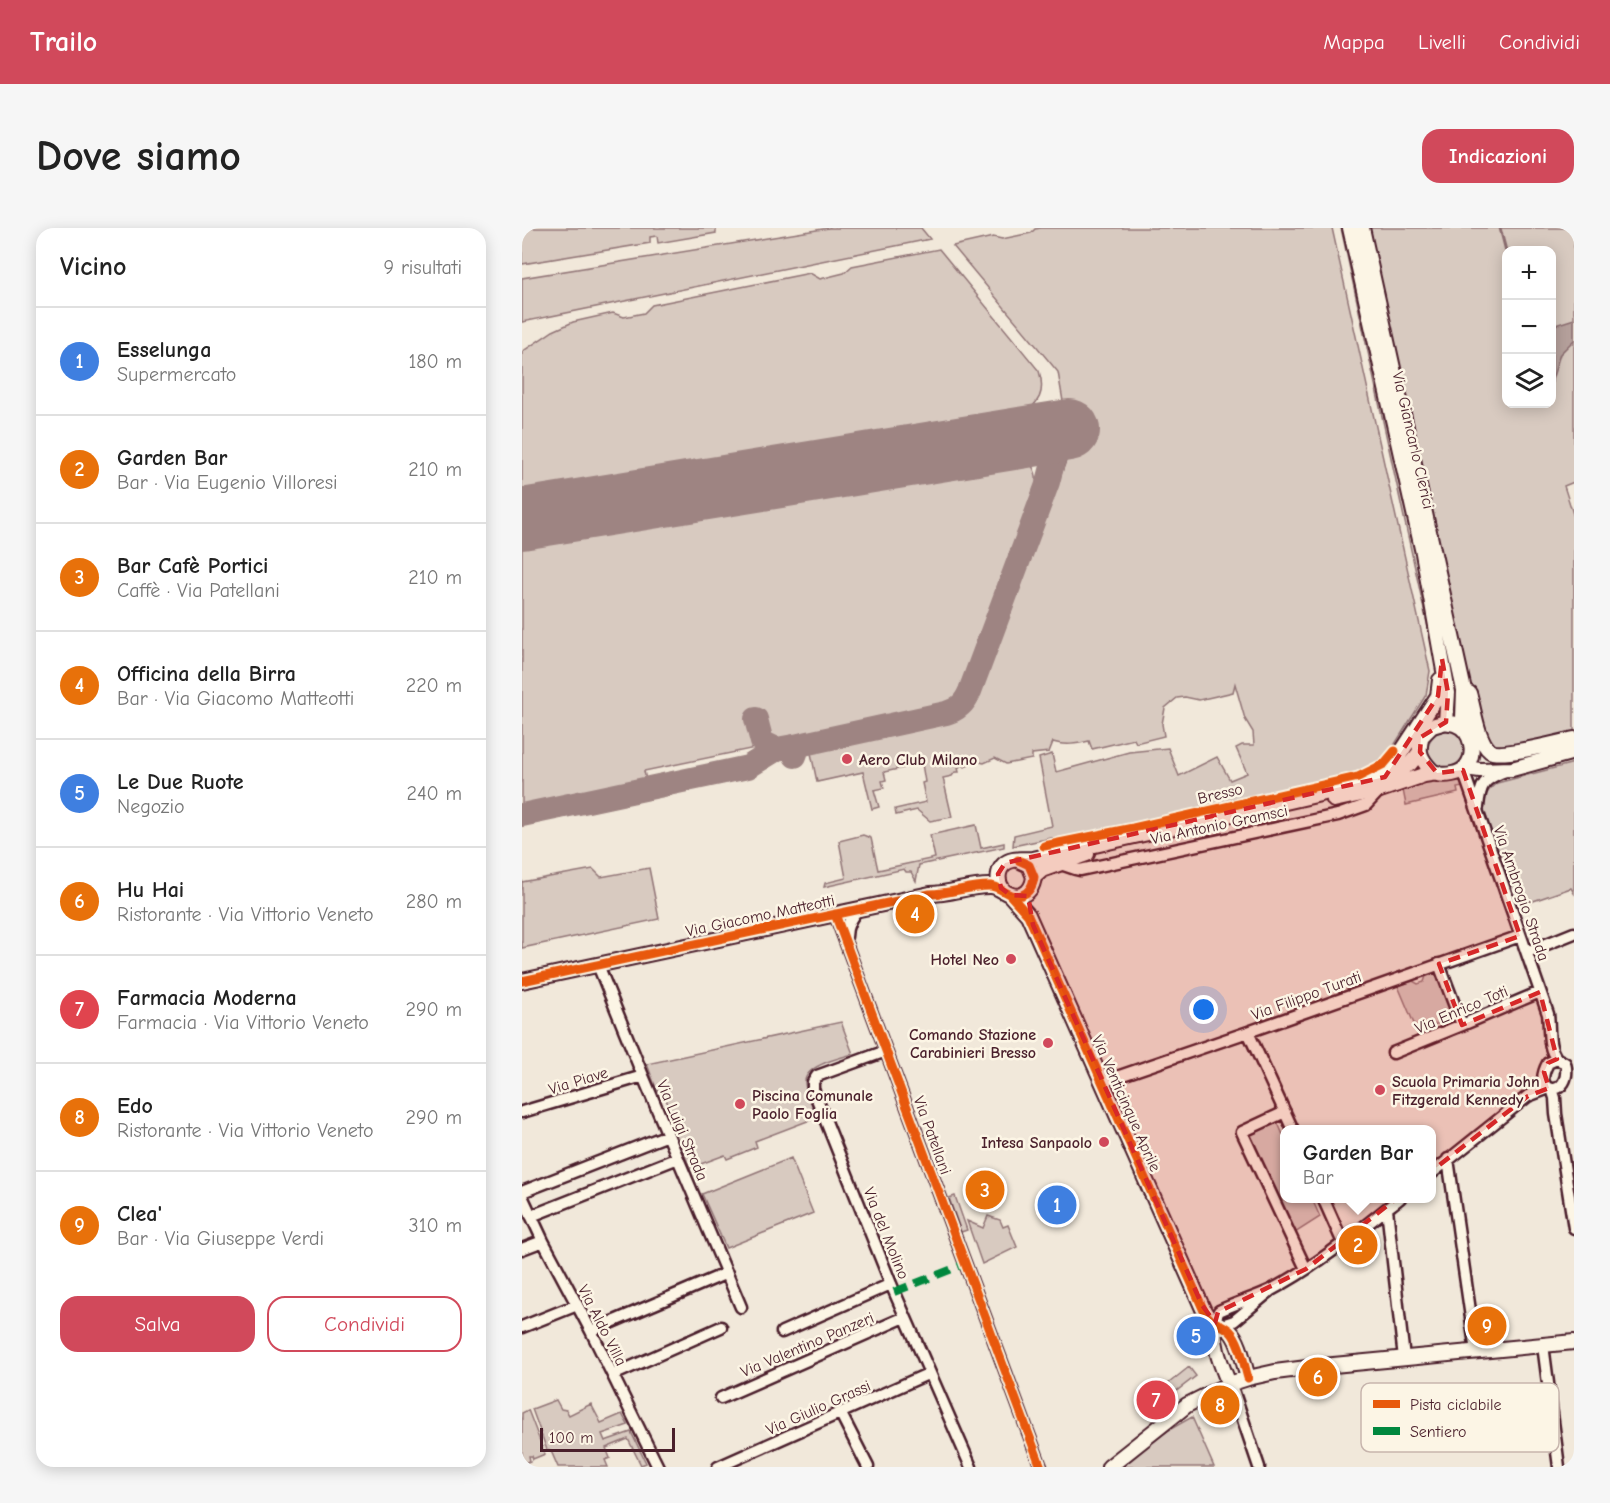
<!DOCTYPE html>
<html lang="it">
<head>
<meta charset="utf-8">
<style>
	:root { --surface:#fff; --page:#f6f6f6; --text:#222; --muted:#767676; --line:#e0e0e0; --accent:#d1495b }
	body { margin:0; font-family:"Comic Neue",sans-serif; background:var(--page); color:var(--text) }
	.controls { position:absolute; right:18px; top:18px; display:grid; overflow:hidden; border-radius:12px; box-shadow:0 3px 15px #0003 }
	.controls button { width:54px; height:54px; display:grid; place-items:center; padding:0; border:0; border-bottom:2px solid var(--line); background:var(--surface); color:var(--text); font:30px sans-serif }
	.scale { position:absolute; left:18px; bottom:15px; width:135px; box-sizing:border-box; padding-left:6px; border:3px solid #4a1f2b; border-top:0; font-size:16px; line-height:21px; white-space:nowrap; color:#4a1f2b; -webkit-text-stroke:4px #fcf5e5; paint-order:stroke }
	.you { position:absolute; left:682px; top:782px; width:21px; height:21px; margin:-15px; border:4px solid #fff; border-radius:50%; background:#1a73e8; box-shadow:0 0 0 9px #1a73e833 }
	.badge { display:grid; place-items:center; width:39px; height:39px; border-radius:50%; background:var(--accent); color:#fff; font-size:20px; font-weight:700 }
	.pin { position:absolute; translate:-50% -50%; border:3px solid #fff; box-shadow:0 2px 6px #0006 }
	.popup { position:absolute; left:758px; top:897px; width:156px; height:78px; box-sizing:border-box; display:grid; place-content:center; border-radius:12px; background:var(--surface); filter:drop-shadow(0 2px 4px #0005); font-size:20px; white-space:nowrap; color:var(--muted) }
	.popup b { font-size:22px; color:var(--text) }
	.popup::after { content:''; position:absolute; left:50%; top:100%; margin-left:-12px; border:12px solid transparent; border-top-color:var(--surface) }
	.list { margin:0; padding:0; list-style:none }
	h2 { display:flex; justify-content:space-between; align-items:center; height:78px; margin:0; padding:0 24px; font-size:26px }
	h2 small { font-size:20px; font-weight:400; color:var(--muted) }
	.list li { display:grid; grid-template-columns:39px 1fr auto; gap:18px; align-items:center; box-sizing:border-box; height:108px; padding:0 24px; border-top:2px solid var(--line) }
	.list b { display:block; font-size:22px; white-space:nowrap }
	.list p { margin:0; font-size:20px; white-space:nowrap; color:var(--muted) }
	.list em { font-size:20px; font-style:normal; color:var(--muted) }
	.actions { display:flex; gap:12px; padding:18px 24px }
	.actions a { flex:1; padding:14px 0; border:2px solid var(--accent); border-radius:18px; text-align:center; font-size:21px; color:var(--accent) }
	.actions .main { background:var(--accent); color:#fff }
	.icon { flex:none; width:33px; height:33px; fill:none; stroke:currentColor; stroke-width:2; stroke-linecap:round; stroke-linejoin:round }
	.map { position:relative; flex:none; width:1052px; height:1239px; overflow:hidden; border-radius:18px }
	header { display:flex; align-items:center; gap:36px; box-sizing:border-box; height:84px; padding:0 30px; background:var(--accent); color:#fff }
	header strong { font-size:28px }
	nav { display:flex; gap:33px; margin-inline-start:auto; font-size:21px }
	.intro { display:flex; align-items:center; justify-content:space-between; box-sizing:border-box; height:144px; padding:0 36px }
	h1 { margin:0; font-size:42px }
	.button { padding:15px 27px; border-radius:18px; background:var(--accent); color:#fff; font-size:21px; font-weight:700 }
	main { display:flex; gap:36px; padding:0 36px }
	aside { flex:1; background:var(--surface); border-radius:18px; box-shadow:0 3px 15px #0003 }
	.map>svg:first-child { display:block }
	.green { fill:#d8cac0; stroke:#917476; stroke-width:1.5; fill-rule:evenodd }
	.water { fill:#b6a19c; stroke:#8b6d6f; stroke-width:1.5 }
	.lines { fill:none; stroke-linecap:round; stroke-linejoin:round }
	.stream { stroke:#8b6d6f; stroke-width:3 }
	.taxiway { stroke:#9e8482; stroke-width:24 }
	.runway { stroke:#9e8482; stroke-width:62 }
	.street-casing { stroke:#4a1f2b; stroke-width:15 }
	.secondary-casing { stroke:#4a1f2b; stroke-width:18 }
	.street { stroke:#fcf5e5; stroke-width:10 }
	.secondary { stroke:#fcf5e5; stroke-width:14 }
	.quiet { stroke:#00873e; stroke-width:8; stroke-dasharray:15 8; stroke-linecap:butt }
	.cycleway-casing { stroke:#fcf5e5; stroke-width:13 }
	.cycleway { stroke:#e8590c; stroke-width:9 }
	.marked { fill:#d62828; fill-opacity:0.2; stroke:#d62828; stroke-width:4.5; stroke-dasharray:12 8; stroke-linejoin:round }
	.poi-dot { fill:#d1495b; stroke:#fcf5e5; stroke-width:2 }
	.labels { text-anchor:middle; stroke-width:5; stroke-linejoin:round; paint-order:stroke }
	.street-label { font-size:16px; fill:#4a1f2b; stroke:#fcf5e5 }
	.poi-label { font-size:16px; font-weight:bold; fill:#4a1f2b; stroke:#fcf5e5; text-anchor:start }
	.key { fill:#fcf5e5; stroke:#c7b5ad; stroke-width:1.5 }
	.key-label { font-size:16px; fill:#4a1f2b }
</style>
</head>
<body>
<header>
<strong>Trailo</strong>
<nav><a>Mappa</a><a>Livelli</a><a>Condividi</a></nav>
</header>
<div class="intro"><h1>Dove siamo</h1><a class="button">Indicazioni</a></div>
<main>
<aside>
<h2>Vicino<small>9 risultati</small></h2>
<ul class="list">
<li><span class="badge" style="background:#3f7fe0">1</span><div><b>Esselunga</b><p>Supermercato</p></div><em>180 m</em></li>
<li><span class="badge" style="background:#e8710a">2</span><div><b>Garden Bar</b><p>Bar · Via Eugenio Villoresi</p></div><em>210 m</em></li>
<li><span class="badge" style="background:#e8710a">3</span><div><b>Bar Cafè Portici</b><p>Caffè · Via Patellani</p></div><em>210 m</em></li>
<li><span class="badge" style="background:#e8710a">4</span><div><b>Officina della Birra</b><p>Bar · Via Giacomo Matteotti</p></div><em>220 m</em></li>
<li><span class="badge" style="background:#3f7fe0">5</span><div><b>Le Due Ruote</b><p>Negozio</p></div><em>240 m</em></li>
<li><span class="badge" style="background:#e8710a">6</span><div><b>Hu Hai</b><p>Ristorante · Via Vittorio Veneto</p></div><em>280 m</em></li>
<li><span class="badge" style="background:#e0444e">7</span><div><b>Farmacia Moderna</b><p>Farmacia · Via Vittorio Veneto</p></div><em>290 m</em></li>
<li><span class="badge" style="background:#e8710a">8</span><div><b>Edo</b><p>Ristorante · Via Vittorio Veneto</p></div><em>290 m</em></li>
<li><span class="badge" style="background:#e8710a">9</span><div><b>Clea'</b><p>Bar · Via Giuseppe Verdi</p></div><em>310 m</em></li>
</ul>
<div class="actions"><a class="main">Salva</a><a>Condividi</a></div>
</aside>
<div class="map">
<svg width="1052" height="1239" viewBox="0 0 1052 1239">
	<rect width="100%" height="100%" fill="#f1e8da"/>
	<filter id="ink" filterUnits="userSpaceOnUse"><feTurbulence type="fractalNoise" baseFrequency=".0167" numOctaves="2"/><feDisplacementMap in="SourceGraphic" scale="12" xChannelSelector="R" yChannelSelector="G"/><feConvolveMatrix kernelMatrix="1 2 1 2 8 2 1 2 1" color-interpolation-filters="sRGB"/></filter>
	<g filter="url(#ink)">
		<path class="green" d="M0 0H194V5L136 15 135 8 128 9V15L0 36Z
			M307 0H399L408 11 0 94V50Z
			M519 0H810L908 443 904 467 861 535 835 548 799 557 562 610H529L491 618 492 607 530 598 517 530 530 526 534 544 607 524 646 520 657 548 695 529 708 552 725 545 714 520 720 517H732L731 504 723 491 713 456 711 464 677 472 663 469 655 470 643 480 640 496 642 508 614 515 612 511 570 521 567 513C554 516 544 518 531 514L527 524 510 526V531L484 536 473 530 462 535 448 532 447 537 443 539 440 537 436 540 437 544H433L430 548 421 550 430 589 408 593 395 582 374 587 373 581 404 574 400 555 403 554 400 536 362 544 364 552 360 553 362 560 352 562 357 579 350 581 341 544 295 554 289 525 432 493C445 488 451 479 456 467L549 220 536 144 431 18 471 9 480 11 509 5 513 1Z
			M819 0H826L899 327 909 399 906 400Z
			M843 0H1052V254L1042 258 1052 289V506L981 522 967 516 962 507 948 454 936 420ZM984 22H1030V176H984Z
			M417 21 517 143C524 165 517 175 499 188L0 270V124L31 103 51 94 91 85 102 89 122 85 130 77 288 45 298 51 322 45 330 38Z
			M495 232C511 231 517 246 513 260L439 457C435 466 432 472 422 475L237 515 238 519 122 543 124 552 0 577V313Z
			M906 521a18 18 0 1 1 36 0a18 18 0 1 1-36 0Z
			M1052 535V665L1049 660 994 679 959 583C962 570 964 563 975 555Z
			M938 550 941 559 935 560 936 565 884 577 881 562 907 551Z
			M454 597 459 620 482 615V619L397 637 394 653 389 644H384L382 641 302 659 303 655 324 650 317 613 341 607 349 610 356 642 413 630 408 607Z
			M127 640 137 691 0 720V654L71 641 79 649Z
			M915 745 933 794 923 798 918 795 911 797 910 805 898 810 876 758 891 753 896 756 902 754 904 748Z
			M319 794 331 826C318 830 284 837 283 853 282 862 292 880 296 889L233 913 235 919 205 931 203 927 168 940 150 897 154 895 140 862 135 863 125 836Z
			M755 893 762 909V970L790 971 798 989 773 1005 728 906Z
			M269 930 291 985 204 1020 180 966Z
			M433 968 445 1002 439 1004 427 970Z
			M466 988 478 992 481 999 486 997 495 1019 460 1036 445 993 461 1000Z
			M667 1139 674 1148 644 1171 637 1163Z
			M34 1172 39 1181 44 1182 47 1187 69 1176 79 1195 100 1186 106 1197 80 1206 83 1213 109 1204 124 1235 119 1237 106 1211 84 1220 88 1230 83 1232 86 1239H36L29 1223 25 1222 10 1181Z
			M6 1182 23 1226 11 1231 10 1228H7L8 1233 0 1236V1185Z
			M670 1189 692 1239H598L647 1202Z"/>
		<path class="water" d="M1052 91V112L1038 126 1030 152V98Z"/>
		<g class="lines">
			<path class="stream" d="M978 0 984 23"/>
			<path class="taxiway" d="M234 491 240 514 255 521
				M273 528 277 517 424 485C436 482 443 475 448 463L526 254 532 231 528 205
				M0 587 226 539 255 521 277 517"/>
			<path class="runway" d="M0 291 547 202"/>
			<defs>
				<path id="street" d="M941 542 1026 786C1028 801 1025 820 1035 831
					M956 579C958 556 962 551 983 543
					M537 636C545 637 550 641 558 642L816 587 844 577 858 562
					M313 686 519 1239
					M324 709C324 697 329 690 336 681
					M1005 724 1052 705
					M917 736 940 797
					M76 737 121 848 219 1079
					M726 804 771 902
					M364 823 295 848 291 854V861L369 1056 449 1239
					M871 825 940 797 1018 764
					M1035 831 1043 835C1052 869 1007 870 1026 835Z
					M580 854 726 804 998 708
					M1030 861 1033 870 1034 886 1052 1000
					M0 884 121 848
					M763 884 720 904 784 1041
					M926 931 954 1124
					M910 945 1006 868 1027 860
					M0 964 146 907
					M0 968 21 1013 69 1103 136 1239
					M801 970 821 1015
					M865 981 882 1130
					M9 988 156 930
					M0 1021 21 1013
					M748 1063 712 1093 703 1096 693 1095 695 1087 697 1083C714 1075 732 1070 749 1062 795 1038 837 1003 878 970
					M0 1099 55 1077
					M69 1103 205 1045
					M260 1104 369 1056
					M1021 1117 1037 1239
					M91 1147 199 1099
					M707 1156 712 1165 737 1239
					M199 1170 383 1089
					M319 1186 346 1239
					M196 1239 408 1145"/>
				<path id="secondary" d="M828 0 901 325 926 465 924 494
					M840 0 942 462 941 491 944 504
					M947 465C952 481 955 512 968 523 978 530 1038 514 1052 511
					M924 494C927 495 930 495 933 496 950 502 955 527 943 540 938 546 923 548 915 546 908 543 899 531 898 524 897 520 899 513 899 509L910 498Z
					M943 540 958 542 990 541 1052 524
					M865 546 916 468 918 452
					M812 572 858 562 902 547 915 545
					M512 649 520 642 565 626
					M482 663C473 653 475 635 491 632 497 631 505 631 511 631L816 562 863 549 888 536 898 524
					M488 667 506 687 682 1083C689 1097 699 1094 708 1103 718 1113 722 1137 726 1150
					M0 753 408 666C429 666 449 657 469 658 480 659 487 671 500 667 508 664 511 657 512 649L507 637 496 632
					M693 1095C690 1117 699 1136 707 1156
					M587 1239 665 1177 707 1156 726 1150 753 1144 801 1138 1052 1114"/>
			</defs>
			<use href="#street" class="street-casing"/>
			<use href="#secondary" class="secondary-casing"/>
			<use href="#street" class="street"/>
			<use href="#secondary" class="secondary"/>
			<path class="quiet" d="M372 1064 443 1036"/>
			<defs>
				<path id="cycleway" d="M522 618 611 600 836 549 862 536 873 523
					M488 667 506 687 682 1083C689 1097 699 1094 708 1103 718 1113 722 1137 726 1150
					M313 686 519 1239
					M0 753 408 666C429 666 449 657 469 658 480 659 487 671 500 667 508 664 511 657 512 649L507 637 496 632"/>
			</defs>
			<use href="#cycleway" class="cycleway-casing"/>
			<use href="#cycleway" class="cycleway"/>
		</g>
	</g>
	<path class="marked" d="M920 431 926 465 924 494 899 509 898 524 915 545 941 542 998 708 917 736 940 797 1018 764 1035 831 1026 835 1022 844 1027 860 1006 868 784 1041 696 1084 693 1095 680 1077 511 697 506 668 488 667 479 660 476 646 483 635 863 549 916 468Z"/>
	<g class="poi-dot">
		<circle cx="325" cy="531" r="6"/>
		<circle cx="489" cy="731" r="6"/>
		<circle cx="526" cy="815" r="6"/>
		<circle cx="858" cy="862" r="6"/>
		<circle cx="218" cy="876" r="6"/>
		<circle cx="582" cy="914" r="6"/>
	</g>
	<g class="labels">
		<g class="street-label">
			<text transform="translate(892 212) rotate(77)" y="6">Via Giancarlo Clerici</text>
			<text transform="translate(698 565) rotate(-13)" y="6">Bresso</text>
			<text transform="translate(697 596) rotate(-12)" y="6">Via Antonio Gramsci</text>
			<text transform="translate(1000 665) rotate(71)" y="6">Via Ambrogio Strada</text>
			<text transform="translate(238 687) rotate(-12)" y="6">Via Giacomo Matteotti</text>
			<text transform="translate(784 767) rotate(-20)" y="6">Via Filippo Turati</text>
			<text transform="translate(939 781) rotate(-23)" y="6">Via Enrico Toti</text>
			<text transform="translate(56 852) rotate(-17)" y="6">Via Piave</text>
			<text transform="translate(605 875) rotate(66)" y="6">Via Venticinque Aprile</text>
			<text transform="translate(161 902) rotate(67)" y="6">Via Luigi Strada</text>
			<text transform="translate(411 907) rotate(70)" y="6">Via Patellani</text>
			<text transform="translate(365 1005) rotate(68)" y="6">Via del Molino</text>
			<text transform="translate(81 1097) rotate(63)" y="6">Via Aldo Villa</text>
			<text transform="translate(285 1116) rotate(-23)" y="6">Via Valentino Panzeri</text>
			<text transform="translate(296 1179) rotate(-24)" y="6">Via Giulio Grassi</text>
		</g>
		<g class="poi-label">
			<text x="337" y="537">Aero Club Milano</text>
			<text x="477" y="737" text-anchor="end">Hotel Neo</text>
			<text x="514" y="812" text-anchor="end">Comando Stazione<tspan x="514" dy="18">Carabinieri Bresso</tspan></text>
			<text x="870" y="859">Scuola Primaria John<tspan x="870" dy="18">Fitzgerald Kennedy</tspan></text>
			<text x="230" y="873">Piscina Comunale<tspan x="230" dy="18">Paolo Foglia</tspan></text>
			<text x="570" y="920" text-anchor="end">Intesa Sanpaolo</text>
		</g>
	</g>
	<rect x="839" y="1155" width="198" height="69" rx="9" class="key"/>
	<rect x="851" y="1172" width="27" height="8" fill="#e8590c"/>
	<rect x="851" y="1199" width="27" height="8" fill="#00873e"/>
	<g class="key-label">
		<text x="888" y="1182">Pista ciclabile</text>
		<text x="888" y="1209">Sentiero</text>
	</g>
</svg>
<div class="controls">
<button>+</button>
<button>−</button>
<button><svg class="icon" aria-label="layers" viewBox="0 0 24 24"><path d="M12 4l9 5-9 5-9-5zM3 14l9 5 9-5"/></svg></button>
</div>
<div class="scale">100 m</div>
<div class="you"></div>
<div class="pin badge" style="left:535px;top:977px;background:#3f7fe0">1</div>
<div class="pin badge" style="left:836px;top:1017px;background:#e8710a">2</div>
<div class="popup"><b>Garden Bar</b>Bar</div>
<div class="pin badge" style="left:463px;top:962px;background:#e8710a">3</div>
<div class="pin badge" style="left:393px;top:686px;background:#e8710a">4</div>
<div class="pin badge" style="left:674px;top:1108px;background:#3f7fe0">5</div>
<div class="pin badge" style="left:796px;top:1149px;background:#e8710a">6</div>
<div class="pin badge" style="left:634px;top:1172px;background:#e0444e">7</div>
<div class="pin badge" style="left:698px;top:1177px;background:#e8710a">8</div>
<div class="pin badge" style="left:965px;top:1098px;background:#e8710a">9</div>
</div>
</main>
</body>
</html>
